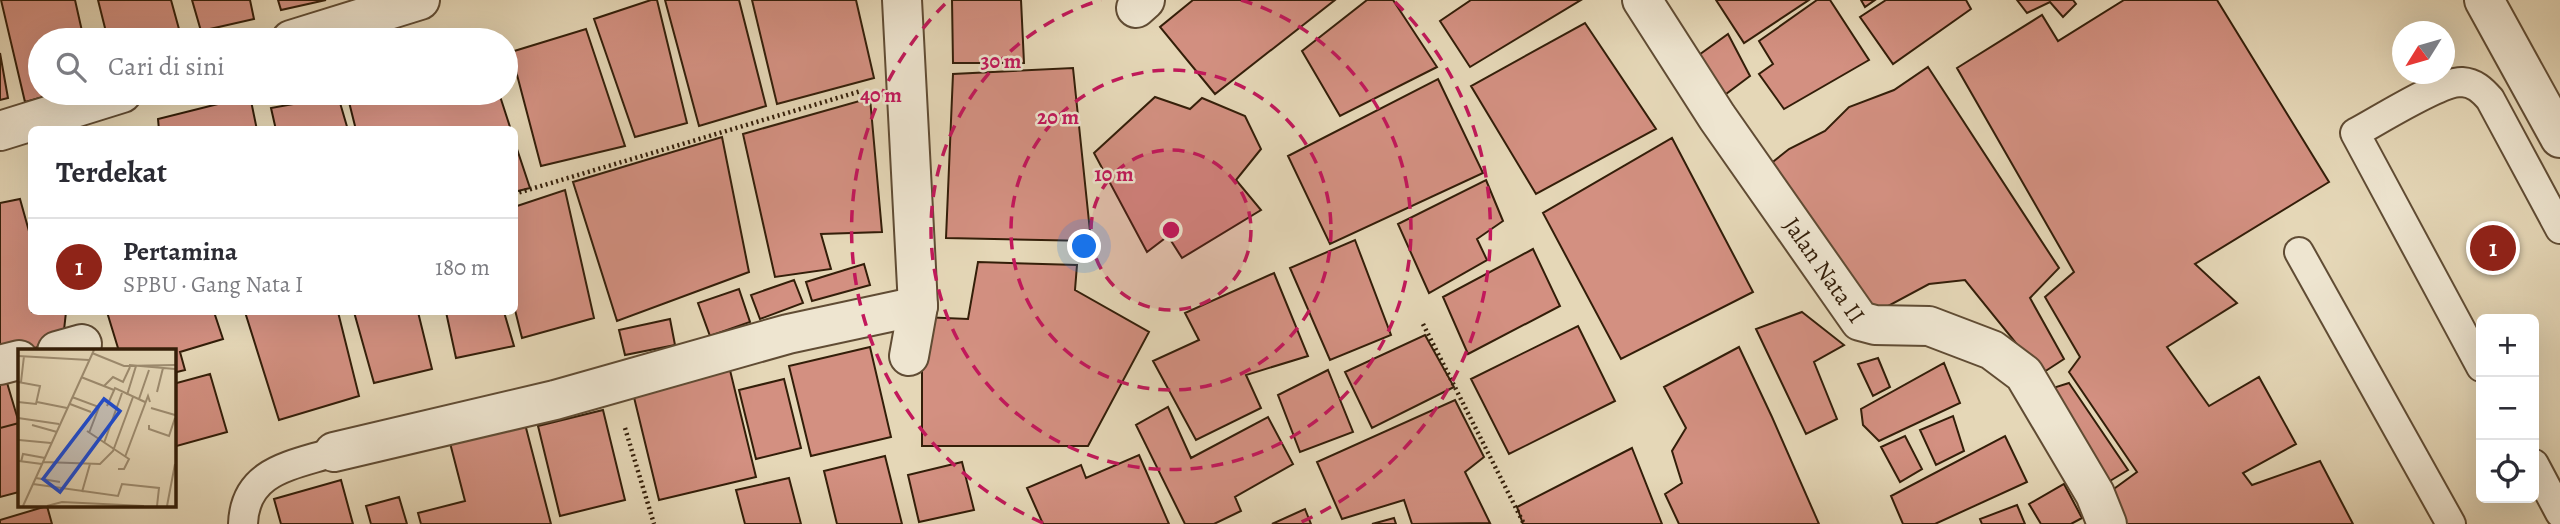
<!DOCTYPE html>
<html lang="id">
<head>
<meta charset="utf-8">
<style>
	:root { --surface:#fff; --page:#f7f7f7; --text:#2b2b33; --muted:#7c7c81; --line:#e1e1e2; --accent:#8f2418 }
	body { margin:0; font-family:Alegreya,serif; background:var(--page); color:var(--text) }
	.controls { position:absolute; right:21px; bottom:21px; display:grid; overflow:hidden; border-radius:10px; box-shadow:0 7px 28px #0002 }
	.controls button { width:63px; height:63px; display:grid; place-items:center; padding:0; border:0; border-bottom:2px solid var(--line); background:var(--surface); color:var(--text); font:35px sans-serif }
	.compass { position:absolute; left:2392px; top:21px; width:63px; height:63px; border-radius:50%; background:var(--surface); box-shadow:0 7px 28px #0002; rotate:233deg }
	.you { position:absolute; left:1085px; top:247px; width:24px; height:24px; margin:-18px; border:5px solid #fff; border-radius:50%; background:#1a73e8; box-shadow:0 0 0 10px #1a73e833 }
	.badge { display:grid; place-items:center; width:46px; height:46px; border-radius:50%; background:var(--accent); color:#fff; font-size:23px; font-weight:700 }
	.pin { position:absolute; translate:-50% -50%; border:4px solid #fff; box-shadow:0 2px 7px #0006 }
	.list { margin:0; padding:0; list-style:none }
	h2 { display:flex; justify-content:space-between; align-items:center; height:91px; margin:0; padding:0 28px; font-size:30px }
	h2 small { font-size:23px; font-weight:400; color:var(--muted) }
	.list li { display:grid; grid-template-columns:46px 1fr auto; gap:21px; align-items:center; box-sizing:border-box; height:98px; padding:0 28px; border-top:2px solid var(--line) }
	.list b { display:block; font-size:26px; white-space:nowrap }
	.list p { margin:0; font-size:23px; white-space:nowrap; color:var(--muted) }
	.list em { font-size:23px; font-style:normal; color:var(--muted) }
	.icon { flex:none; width:38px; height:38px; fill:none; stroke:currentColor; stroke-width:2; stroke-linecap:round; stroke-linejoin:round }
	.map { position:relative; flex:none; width:2560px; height:524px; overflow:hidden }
	.search { position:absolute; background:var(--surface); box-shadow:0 7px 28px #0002; left:28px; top:28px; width:490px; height:77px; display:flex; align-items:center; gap:18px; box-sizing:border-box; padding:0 24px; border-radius:38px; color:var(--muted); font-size:26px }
	.panel { position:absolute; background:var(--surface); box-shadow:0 7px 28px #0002; left:28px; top:126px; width:490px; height:189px; border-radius:10px }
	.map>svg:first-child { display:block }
	.building { fill:#d39081; stroke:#331e09; stroke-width:2 }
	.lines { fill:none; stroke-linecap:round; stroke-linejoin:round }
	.service-casing { stroke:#604c34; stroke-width:32 }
	.minor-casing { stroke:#604c34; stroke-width:42 }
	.path { stroke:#331e09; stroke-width:4.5; stroke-dasharray:2 3.5; stroke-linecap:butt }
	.service { stroke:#eee5d0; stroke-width:28 }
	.minor { stroke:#eee5d0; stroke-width:38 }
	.ring { fill:none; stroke:#c2185b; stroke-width:3.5; stroke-dasharray:12 9 }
	.labels { text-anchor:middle; stroke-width:5; stroke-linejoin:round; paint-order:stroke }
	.street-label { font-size:24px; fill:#331e09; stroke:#eee5d0 }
	.inset-road { fill:none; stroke:#9e8d71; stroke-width:2 }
	.view { fill:#1d4ed8; fill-opacity:0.15; stroke:#1d4ed8; stroke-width:3.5 }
	.inset-edge { fill:none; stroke:#331e09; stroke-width:3.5 }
	.centre { fill:#c2185b; stroke:#eee5d0; stroke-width:3.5 }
	.ring-label { font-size:21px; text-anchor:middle; font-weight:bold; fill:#c2185b; stroke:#eee5d0; stroke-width:5; stroke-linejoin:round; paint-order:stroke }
</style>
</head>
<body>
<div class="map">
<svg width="2560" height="524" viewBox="0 0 2560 524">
	<rect width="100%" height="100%" fill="#e5d7b7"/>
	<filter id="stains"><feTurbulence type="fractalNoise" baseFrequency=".00286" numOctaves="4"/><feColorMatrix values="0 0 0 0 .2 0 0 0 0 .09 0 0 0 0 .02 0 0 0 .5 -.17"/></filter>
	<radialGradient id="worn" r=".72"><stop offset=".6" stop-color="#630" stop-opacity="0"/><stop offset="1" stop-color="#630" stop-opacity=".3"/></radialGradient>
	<path class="building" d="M1 0H75L84 40H40V93H58L25 102Z
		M98 0H171L182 40H108Z
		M192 0H250L254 19 201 31Z
		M278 0H326L281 10Z
		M651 0H657L687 123 635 137 594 19Z
		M665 0H739L766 106 699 126Z
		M752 0H856L874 78 777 104Z
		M952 0H1021L1024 63H953Z
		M1193 0H1335L1215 94 1160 27Z
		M1367 0H1393L1437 67 1340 116 1302 51Z
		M1471 0H1581L1470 67 1440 21Z
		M1716 0H1809L1744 43Z
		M1817 0H1830L1869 60 1784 109 1759 74 1773 64 1759 41Z
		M1861 0H1875L1865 7Z
		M1886 0H1966L1971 9 1893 64 1860 17Z
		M2017 0H2073L2076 4 2063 17 2050 2 2027 13Z
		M2124 0H2217L2329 182 2195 264 2237 303 2167 347 2209 406 2259 377 2296 444 2243 473 2252 485 2320 461 2353 524H2111L2100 499 2137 472 2069 372 2080 357 2045 297 2074 272 1957 68 2042 15 2058 41Z
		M1585 23 1656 129 1536 194 1471 86Z
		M586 29 625 146 541 166 511 52Z
		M1728 34 1750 76 1710 106 1685 65Z
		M0 53 8 98 0 100Z
		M1928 67 2059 268 2030 298 2064 359 2041 374 1965 280 1929 284 1864 319 1769 165 1789 149 1825 131 1849 107 1894 90Z
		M1073 68 1091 241 946 238 953 74Z
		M1438 79 1483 173 1330 244 1288 156Z
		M499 93 511 130H356L347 94Z
		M250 96 257 130H159L158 119Z
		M338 96 348 130H276L271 108Z
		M1155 97 1190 109 1202 98 1245 116 1261 149 1236 180 1261 210 1182 258 1168 236 1147 252 1094 153Z
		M870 98 882 232 821 234 831 269 775 277 743 134Z
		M722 137 749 272 617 321 573 182Z
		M1672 138 1753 292 1621 359 1543 213Z
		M514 140 530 188 514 192Z
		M1486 180 1503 221 1477 239 1487 260 1429 293 1398 224Z
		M565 190 594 318 522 338 514 306V207Z
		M20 199 32 242V312H66L63 339 0 359V203Z
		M1355 240 1391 335 1330 360 1290 268Z
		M1533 249 1560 306 1468 354 1443 297Z
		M978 262 1077 265 1075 290 1149 332 1088 446H922V317L968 319Z
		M864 264 870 285 812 301 806 282Z
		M1274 273 1308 356 1246 375 1261 408 1196 440 1153 361 1199 340 1185 313Z
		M794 280 803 303 760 319 751 295Z
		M739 289 750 322 710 336 698 303Z
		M107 312H214L223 339 180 352 185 370 173 373V351H113L118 348Z
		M245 312H338L359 396 279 420Z
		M354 312H418L432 369 374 383Z
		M446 312H504L514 346 456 358Z
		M1802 312 1844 345 1814 362 1837 419 1806 434 1756 329Z
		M670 319 675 345 625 355 619 330Z
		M1578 326 1615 401 1509 454 1471 379Z
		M1425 335 1454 387 1372 428 1345 372Z
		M870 347 891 437 811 456 789 366Z
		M1739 347 1772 417 1819 524H1679L1665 494 1682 483 1672 451 1686 428 1664 387Z
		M1878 358 1890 387 1873 396 1858 364Z
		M728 362 756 477 659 500 631 385Z
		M1944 363 1960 403 1879 441 1863 425 1861 409Z
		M1328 370 1353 432 1300 452 1278 395Z
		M210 374 227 432 173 447V384Z
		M5 376 19 423 0 428V377Z
		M784 379 801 448 756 459 739 390Z
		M2069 383 2128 470 2105 484 2050 395 2056 387Z
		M1455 400 1484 457 1465 472 1490 523 1412 524 1404 500 1342 519 1317 462Z
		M1168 407 1191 458 1268 417 1293 464 1235 497 1241 511 1214 524H1185L1136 425Z
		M603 410 625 500 560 516 538 426Z
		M1953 416 1964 451 1936 465 1920 430Z
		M19 423V492L0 497V428Z
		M525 424 551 524H421L418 513 465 501 450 443Z
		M1905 436 1922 469 1900 482 1881 447Z
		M2005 436 2027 482 1935 524H1903L1891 496Z
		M1632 448 1662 524H1523L1517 507Z
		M1139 455 1169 524H1043L1027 488 1081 465 1086 478Z
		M885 456 902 524H837L824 471Z
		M962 462 974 510 919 522 908 475Z
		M789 478 801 524H745L736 490Z
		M341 480 353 524H281L274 499Z
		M2064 484 2082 518 2071 524H2041L2029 504Z
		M399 497 407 524H371L366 506Z
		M2017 505 2025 524H1982L1980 519Z
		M47 506 52 524H0V520Z
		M1305 509 1311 524H1272Z
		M1394 518 1396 524H1372Z"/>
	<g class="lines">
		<defs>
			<path id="service" d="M2299 252 2451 524
				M2481 367 2355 133C2378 121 2440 81 2462 82 2475 83 2482 90 2490 99L2560 229
				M2534 464 2560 513
				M243 524C245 470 291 466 334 452"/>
			<g id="minor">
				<path d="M902 0 918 306 909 356"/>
				<path id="s1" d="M1642 0 1717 117 1860 321 1875 325 1929 326 1992 350 2024 374 2095 494 2107 524"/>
				<path d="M2484 0 2560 138"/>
				<path d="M1136 8 1145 0"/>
				<path d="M291 40 420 0"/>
				<path d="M0 131 122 93"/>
				<path d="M57 351 82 344"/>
				<path d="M0 365 19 360"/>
				<path d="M334 452 555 400 788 334 918 306"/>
			</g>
		</defs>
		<use href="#service" class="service-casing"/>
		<use href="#minor" class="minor-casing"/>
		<path class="path" d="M514 194 861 91
			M1423 324 1524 524
			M625 428 654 524"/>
		<use href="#service" class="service"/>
		<use href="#minor" class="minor"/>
	</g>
	<circle cx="1171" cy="230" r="80" fill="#c2185b" fill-opacity=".12"/>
	<g class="ring">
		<circle cx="1171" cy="230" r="80"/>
		<circle cx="1171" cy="230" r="160"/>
		<path d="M1241 0A240 240 0 1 1 1101 0"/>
		<path d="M1043 523A320 320 0 0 1 947 2M1395 2A320 320 0 0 1 1299 523"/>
	</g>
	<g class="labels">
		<g class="street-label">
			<text dy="8" stroke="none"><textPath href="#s1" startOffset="326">Jalan Nata II</textPath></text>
		</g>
	</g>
	<g transform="translate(18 349)">
		<rect width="158" height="158" fill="#e5d7b7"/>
		<path class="inset-road" d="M74 4 106 17 157 16M0 7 71 11M111 16 157 20M63 28 96 41M0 33 22 37 18 55 0 53M3 33 6 7M86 37 95 28 105 33 112 18M139 43 145 19M109 46 118 17M54 48 81 58 71 84M121 50 131 21M19 53 49 59M52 55 73 63M89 57 97 39 127 53M133 59 157 66M0 69 41 75M14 76 39 83M131 76V80L151 87 157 69M69 82 111 110 106 120H100M1 91 33 94M86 94 104 44M107 108 130 47 132 53M1 112 24 115M3 113 5 105 27 109M25 113 82 115 95 102 115 48M18 129 42 133M15 135 100 147 104 135 141 139 139 157M64 143 72 115M5 157 76 1M29 157 44 153 126 157M149 157 157 115"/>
		<path class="view" d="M86 50 102 62 42 143 25 130Z"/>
		<rect width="158" height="158" class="inset-edge"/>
	</g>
	<circle cx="1171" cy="230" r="10" class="centre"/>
	<g class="ring-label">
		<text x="1001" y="68">30 m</text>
		<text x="881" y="102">40 m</text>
		<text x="1058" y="124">20 m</text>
		<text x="1114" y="181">10 m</text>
	</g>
	<rect width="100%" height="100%" filter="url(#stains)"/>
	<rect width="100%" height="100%" fill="url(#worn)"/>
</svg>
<div class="controls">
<button>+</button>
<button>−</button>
<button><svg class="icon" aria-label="locate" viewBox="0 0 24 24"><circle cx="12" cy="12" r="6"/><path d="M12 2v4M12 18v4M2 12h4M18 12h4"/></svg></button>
</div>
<svg class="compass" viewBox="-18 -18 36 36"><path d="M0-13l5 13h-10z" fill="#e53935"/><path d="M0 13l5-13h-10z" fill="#7c7c81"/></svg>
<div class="you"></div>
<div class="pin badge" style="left:2493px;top:248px">1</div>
<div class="search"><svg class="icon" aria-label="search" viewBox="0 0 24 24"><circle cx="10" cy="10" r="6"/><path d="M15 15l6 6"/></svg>Cari di sini</div>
<section class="panel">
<h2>Terdekat<small></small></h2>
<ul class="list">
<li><span class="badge">1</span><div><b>Pertamina</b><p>SPBU · Gang Nata I</p></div><em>180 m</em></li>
</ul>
</section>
</div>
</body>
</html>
